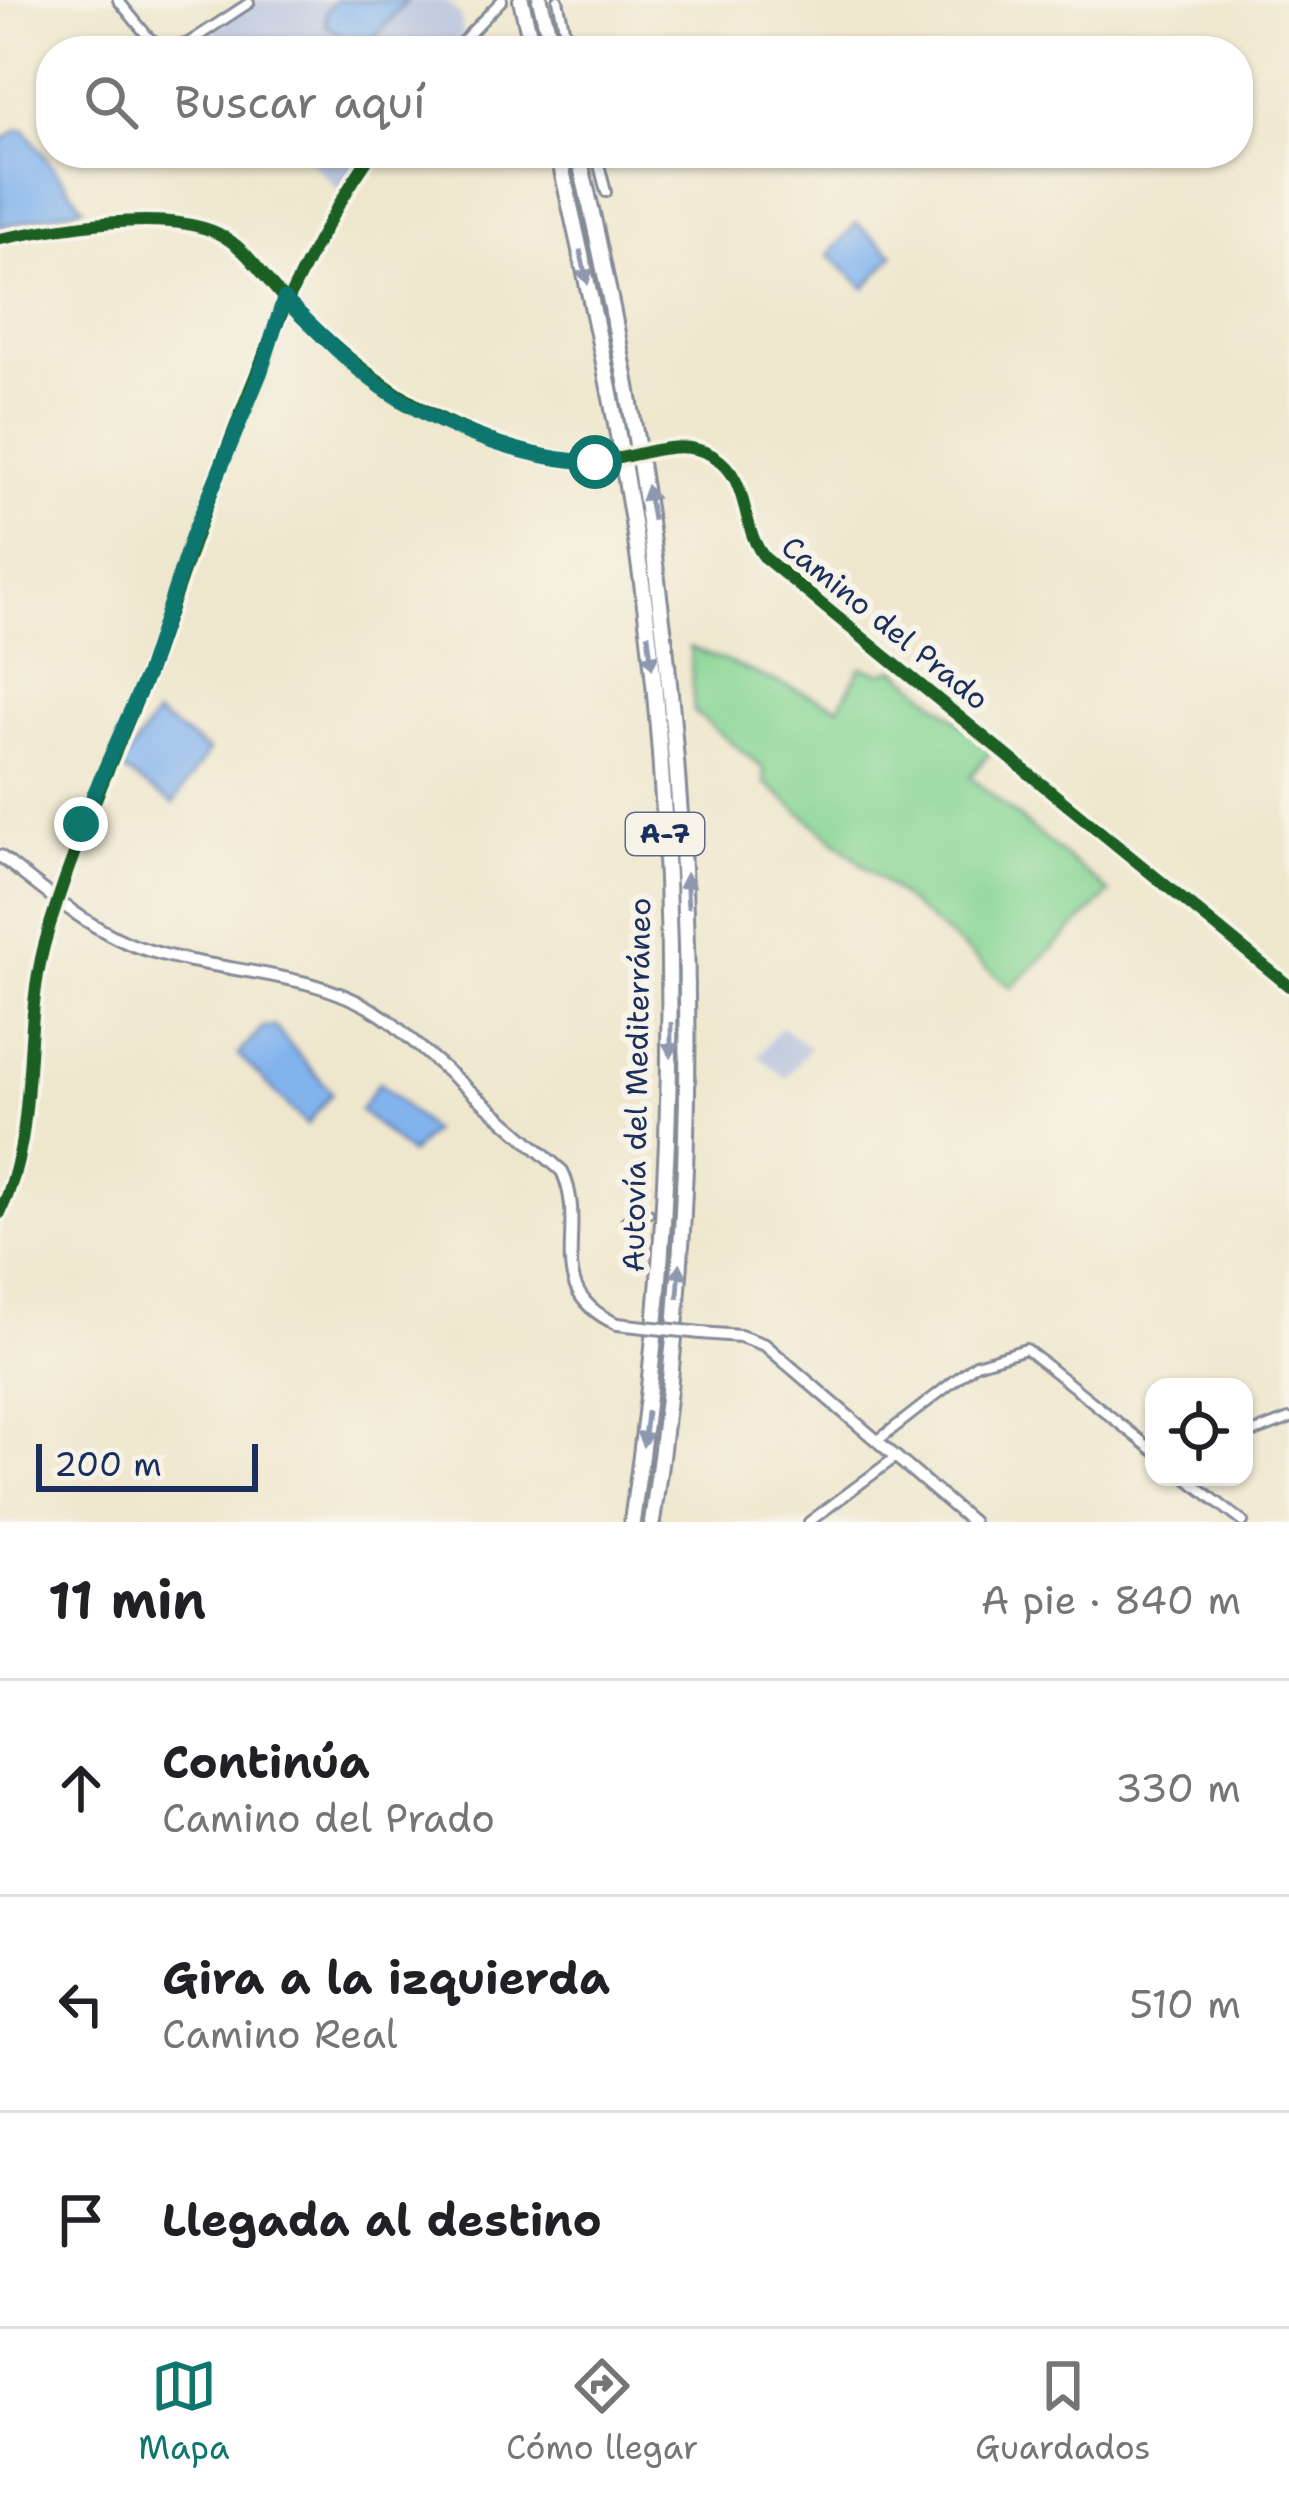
<!DOCTYPE html>
<html lang="es">
<head>
<meta charset="utf-8">
<style>
	:root { --surface:#fff; --page:#f6f6f6; --text:#202124; --muted:#757577; --line:#e0e0e0; --accent:#0f766e }
	body { margin:0; font-family:"Shantell Sans",sans-serif; background:var(--page); color:var(--text) }
	.controls { position:absolute; right:36px; bottom:36px; display:grid; overflow:hidden; border-radius:24px; box-shadow:0 3px 9px #0004 }
	.controls button { width:108px; height:108px; display:grid; place-items:center; padding:0; border:0; border-bottom:3px solid var(--line); background:var(--surface); color:var(--text); font:60px sans-serif }
	.scale { position:absolute; left:36px; bottom:30px; width:222px; box-sizing:border-box; padding-left:12px; border:6px solid #1b2f5e; border-top:0; font-size:33px; line-height:42px; white-space:nowrap; color:#1b2f5e; -webkit-text-stroke:9px #f7f3e8; paint-order:stroke }
	.stop { position:absolute; width:36px; height:36px; margin:-27px; border:9px solid #0f766e; border-radius:50%; background:#fff }
	.stop.end { background:#0f766e; border-color:#fff; box-shadow:0 3px 12px #0008 }
	.list { margin:0; padding:0; list-style:none }
	h2 { display:flex; justify-content:space-between; align-items:center; height:156px; margin:0; padding:0 48px; font-size:51px }
	h2 small { font-size:39px; font-weight:400; color:var(--muted) }
	.list li { display:grid; grid-template-columns:78px 1fr auto; gap:36px; align-items:center; box-sizing:border-box; height:216px; padding:0 48px; border-top:3px solid var(--line) }
	.list b { display:block; font-size:45px; white-space:nowrap }
	.list p { margin:0; font-size:39px; white-space:nowrap; color:var(--muted) }
	.list em { font-size:39px; font-style:normal; color:var(--muted) }
	.icon { flex:none; width:66px; height:66px; fill:none; stroke:currentColor; stroke-width:2; stroke-linecap:round; stroke-linejoin:round }
	.map { position:relative; flex:none; width:1289px; height:1522px; overflow:hidden }
	.search { position:absolute; background:var(--surface); box-shadow:0 3px 9px #0004; left:36px; right:36px; top:36px; height:132px; display:flex; align-items:center; gap:30px; box-sizing:border-box; padding:0 42px; border-radius:48px; color:var(--muted); font-size:45px }
	.sheet { height:804px; background:var(--surface) }
	nav { display:flex; justify-content:space-around; align-items:center; box-sizing:border-box; height:168px; border-top:3px solid var(--line); background:var(--surface); font-size:33px; color:var(--muted) }
	nav a { display:grid; justify-items:center; gap:6px }
	nav .on { color:var(--accent) }
	.map>svg:first-child { display:block }
	.industrial { fill:#b9c4de }
	.green { fill:#88d695; stroke:#52827a; stroke-width:3 }
	.water { fill:#82b3ed; stroke:#4e71a6; stroke-width:3 }
	.lines { fill:none; stroke-linecap:round; stroke-linejoin:round }
	.street-casing { stroke:#858b96; stroke-width:14 }
	.secondary-casing { stroke:#858b96; stroke-width:16 }
	.highway-casing { stroke:#858b96; stroke-width:20 }
	.street { stroke:#fff; stroke-width:8 }
	.secondary { stroke:#fff; stroke-width:10 }
	.highway { stroke:#fff; stroke-width:14 }
	.street-bridge-casing { stroke:#858b96; stroke-width:14; stroke-linecap:butt }
	.secondary-bridge-casing { stroke:#858b96; stroke-width:16; stroke-linecap:butt }
	.street-bridge { stroke:#fff; stroke-width:8 }
	.secondary-bridge { stroke:#fff; stroke-width:10 }
	.cycleway-casing { stroke:#f7f3e8; stroke-width:20 }
	.cycleway { stroke:#1b5e20; stroke-width:12 }
	.oneway { fill:#8d97ae }
	.route { stroke:#0f766e; stroke-width:15 }
	.labels { text-anchor:middle; stroke-width:12; stroke-linejoin:round; paint-order:stroke }
	.shield { fill:#f7f3e8; stroke:#5d6a87; stroke-width:3 }
	.shield-label { font-size:27px; font-weight:bold; fill:#1b2f5e }
	.street-label { font-size:30px; fill:#1b2f5e; stroke:#f7f3e8 }
</style>
</head>
<body>
<div class="map">
<svg width="1289" height="1522" viewBox="0 0 1289 1522">
	<rect width="100%" height="100%" fill="#f7f3e8"/>
	<filter id="ink" filterUnits="userSpaceOnUse"><feTurbulence type="fractalNoise" baseFrequency=".00833" numOctaves="2"/><feDisplacementMap in="SourceGraphic" scale="24" xChannelSelector="R" yChannelSelector="G"/><feConvolveMatrix kernelMatrix="1 2 1 2 8 2 1 2 1" color-interpolation-filters="sRGB"/></filter>
	<filter id="wash" filterUnits="userSpaceOnUse"><feTurbulence type="fractalNoise" baseFrequency=".004" numOctaves="4" result="noise"/><feDisplacementMap in="SourceGraphic" scale="48" xChannelSelector="R" yChannelSelector="G"/><feGaussianBlur stdDeviation="2.7" result="paint"/><feColorMatrix in="noise" values="0 0 0 0 0 0 0 0 0 0 0 0 0 0 0 0 0 1.4 0 .05"/><feComposite in="paint" operator="in"/></filter>
	<g filter="url(#wash)">
		<rect width="100%" height="100%" fill="#efe7cd"/>
		<path class="industrial" d="M246 0H444L461 15 463 35 450 51H182L251 4Z
			M301 153H367L341 191Z
			M781 1026 810 1048 786 1078 758 1056Z"/>
		<path class="green" d="M690 647 839 707 861 667 881 673 896 669 992 750 970 777 1110 893 1011 988 765 783 764 769 694 712Z"/>
		<path class="water" d="M336 0H408L362 51 347 48 341 35 326 25V11Z
			M19 129 25 130 83 207 0 227V142Z
			M856 223 894 255 865 288 828 255Z
			M156 715 209 751 173 804 120 768Z
			M274 1026 332 1093 307 1125 238 1054 263 1027Z
			M379 1082 432 1131 410 1154 360 1110Z"/>
	</g>
	<g filter="url(#ink)">
		<g class="lines">
			<defs>
				<path id="street" d="M118 0 150 39 169 49 188 43 249 3
					M558 0 569 51
					M453 51 502 0
					M596 153 606 192
					M0 239C52 229 171 209 219 234 246 248 263 277 284 299 363 382 475 459 595 462
					M666 449C756 440 727 513 765 558L1289 986
					M0 1213C40 1129 21 1034 44 946 72 841 120 751 156 650 219 477 266 306 372 153
					M626 1221 648 1213
					M1244 1436 1289 1419
					M877 1441 976 1364 1026 1349 1154 1451
					M1185 1477 1243 1522
					M809 1522 896 1457"/>
				<path id="secondary" d="M0 856C40 887 90 930 138 947 222 976 318 967 391 1022L562 1171C590 1231 539 1289 617 1324
					M701 1333 740 1336 765 1345 972 1522"/>
				<path id="highway" d="M521 0 533 51
					M540 0 553 51
					M558 153C601 339 641 526 657 716 680 986 671 1254 632 1522
					M578 153C686 604 721 1062 652 1522"/>
			</defs>
			<use href="#street" class="street-casing"/>
			<use href="#secondary" class="secondary-casing"/>
			<use href="#highway" class="highway-casing"/>
			<use href="#street" class="street"/>
			<use href="#secondary" class="secondary"/>
			<use href="#highway" class="highway"/>
			<defs>
				<path id="street-bridge" d="M595 462 666 449"/>
				<path id="secondary-bridge" d="M617 1324 701 1333"/>
			</defs>
			<use href="#street-bridge" class="street-bridge-casing"/>
			<use href="#secondary-bridge" class="secondary-bridge-casing"/>
			<use href="#street-bridge" class="street-bridge"/>
			<use href="#secondary-bridge" class="secondary-bridge"/>
			<defs>
				<path id="cycleway" d="M0 239C56 228 164 208 217 233 247 247 265 280 288 303 344 357 400 403 473 433 506 447 552 461 588 462 628 463 675 433 713 456 752 479 739 527 765 558L1289 986
					M0 1213C40 1129 21 1034 44 946 72 841 120 751 156 650 219 477 266 306 372 153"/>
			</defs>
			<use href="#cycleway" class="cycleway-casing"/>
			<use href="#cycleway" class="cycleway"/>
		</g>
		<defs><path id="oneway-solid" d="M-6-.8H1V-3.2L6.5 0L1 3.2V.8H-6Z" transform="scale(3)"/></defs>
		<g class="oneway">
			<use href="#oneway-solid" transform="translate(584 267) rotate(77)"/>
			<use href="#oneway-solid" transform="translate(650 503) rotate(-100)"/>
			<use href="#oneway-solid" transform="translate(650 651) rotate(83)"/>
			<use href="#oneway-solid" transform="translate(687 891) rotate(-93)"/>
			<use href="#oneway-solid" transform="translate(671 1040) rotate(90)"/>
			<use href="#oneway-solid" transform="translate(679 1281) rotate(-86)"/>
			<use href="#oneway-solid" transform="translate(645 1429) rotate(97)"/>
		</g>
	</g>
	<g class="lines" filter="url(#ink)">
		<path class="route" d="M81 824 147 674 192 537 261 371 284 299C312 325 338 353 367 376 426 423 521 460 595 462"/>
	</g>
	<g class="labels">
		<rect class="shield" x="626" y="813" width="78" height="42" rx="9"/>
		<g class="shield-label">
			<text x="665" y="843">A-7</text>
		</g>
		<g class="street-label">
			<text transform="translate(885 623) rotate(39)" y="10">Camino del Prado</text>
			<text transform="translate(637 1085) rotate(-89)" y="10">Autovía del Mediterráneo</text>
		</g>
	</g>
</svg>
<div class="controls">
<button><svg class="icon" aria-label="locate" viewBox="0 0 24 24"><circle cx="12" cy="12" r="6"/><path d="M12 2v4M12 18v4M2 12h4M18 12h4"/></svg></button>
</div>
<div class="scale">200 m</div>
<div class="stop" style="left:595px;top:462px"></div>
<div class="stop end" style="left:81px;top:824px"></div>
<div class="search"><svg class="icon" aria-label="search" viewBox="0 0 24 24"><circle cx="10" cy="10" r="6"/><path d="M15 15l6 6"/></svg>Buscar aquí</div>
</div>
<section class="sheet">
<h2>11 min<small>A pie · 840 m</small></h2>
<ul class="list">
<li><svg class="icon" aria-label="ahead" viewBox="0 0 24 24"><path d="M12 20V5M6 11l6-6 6 6"/></svg><div><b>Continúa</b><p>Camino del Prado</p></div><em>330 m</em></li>
<li><svg class="icon" aria-label="left" viewBox="0 0 24 24"><path d="M17 20v-9H6M10 6l-5 5 5 5"/></svg><div><b>Gira a la izquierda</b><p>Camino Real</p></div><em>510 m</em></li>
<li><svg class="icon" aria-label="arrive" viewBox="0 0 24 24"><path d="M6 21V4h12l-3 4 3 4H6"/></svg><div><b>Llegada al destino</b></div></li>
</ul>
</section>
<nav>
<a class="on"><svg class="icon" aria-label="map" viewBox="0 0 24 24"><path d="M3 6l6-2 6 2 6-2v14l-6 2-6-2-6 2zM9 4v14M15 6v14"/></svg>Mapa</a>
<a><svg class="icon" aria-label="directions" viewBox="0 0 24 24"><path d="M12 3l9 9-9 9-9-9zM9 14v-3h6M13 9l2 2-2 2"/></svg>Cómo llegar</a>
<a><svg class="icon" aria-label="saved" viewBox="0 0 24 24"><path d="M7 4h10v16l-5-4-5 4z"/></svg>Guardados</a>
</nav>
</body>
</html>
